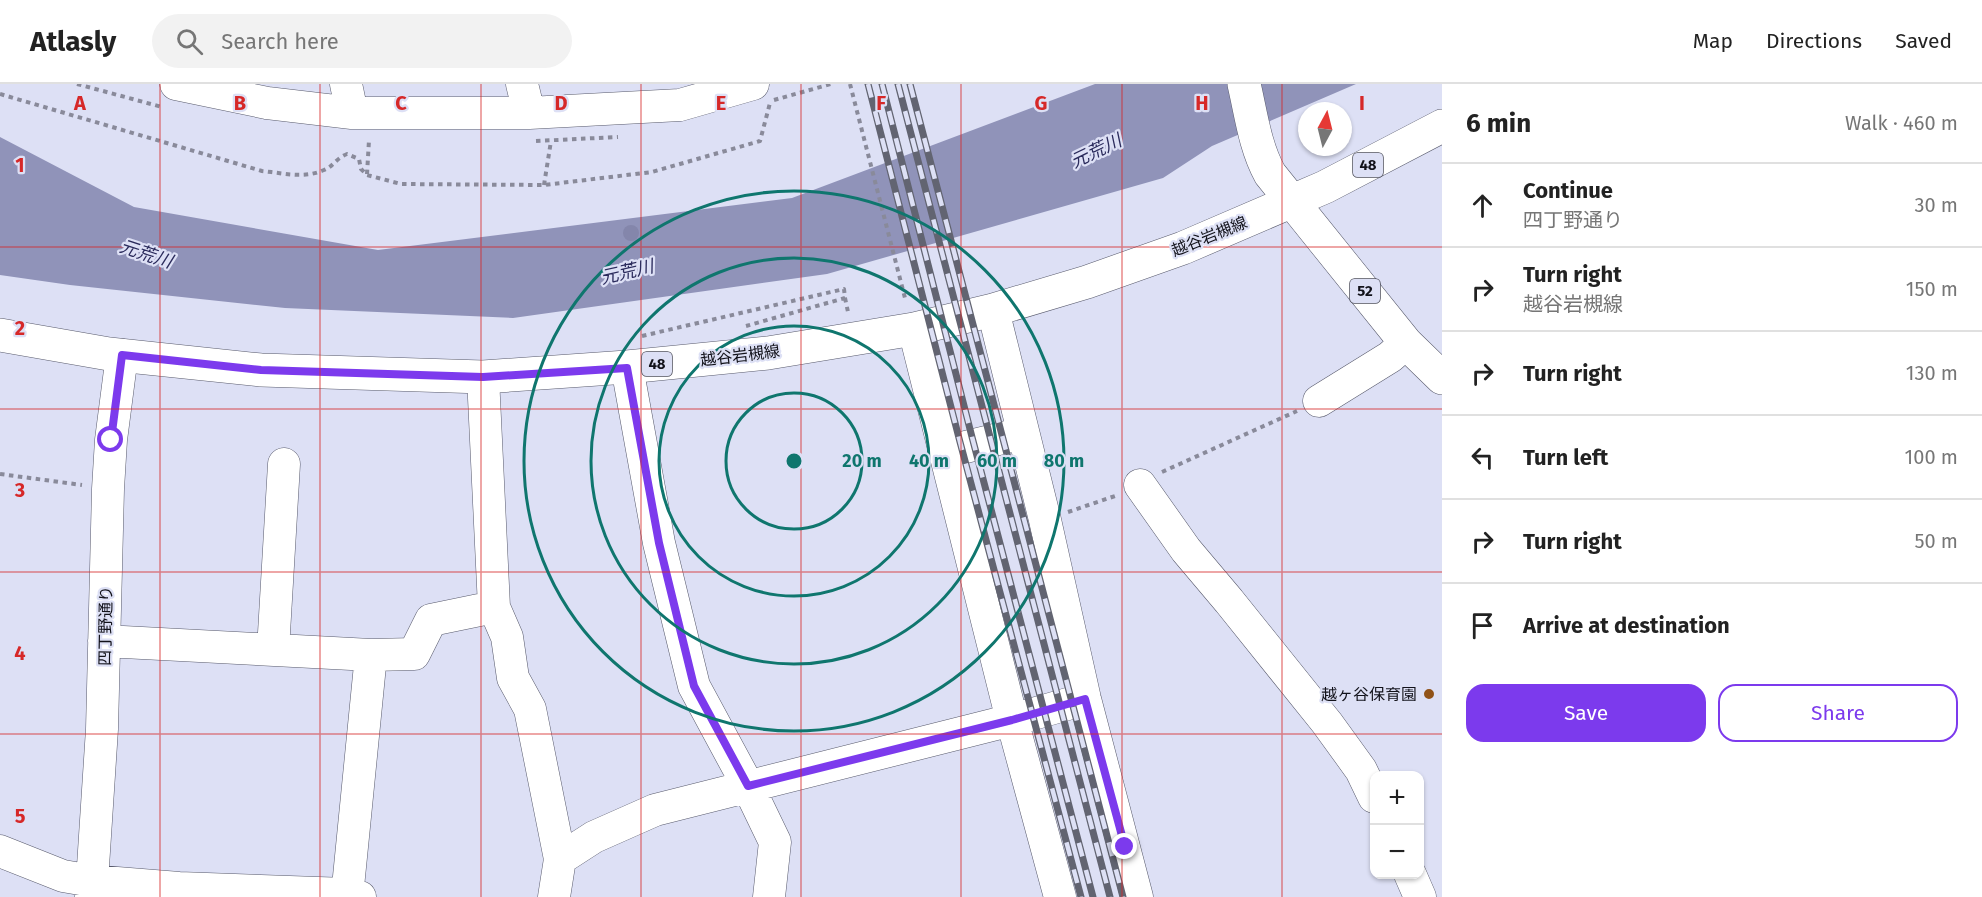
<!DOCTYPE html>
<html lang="en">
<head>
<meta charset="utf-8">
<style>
	:root { --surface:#fff; --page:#f2f2f2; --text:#222; --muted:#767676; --line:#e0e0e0; --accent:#7c3aed }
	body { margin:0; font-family:"Fira Sans","Noto Sans JP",sans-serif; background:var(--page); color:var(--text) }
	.controls { position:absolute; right:18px; bottom:18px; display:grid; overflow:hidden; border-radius:12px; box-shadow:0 2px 4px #0004 }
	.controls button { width:54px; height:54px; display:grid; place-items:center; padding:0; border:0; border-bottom:2px solid var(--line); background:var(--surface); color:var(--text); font:30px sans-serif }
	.compass { position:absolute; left:1298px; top:18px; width:54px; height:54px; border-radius:50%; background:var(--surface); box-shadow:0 2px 4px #0004; rotate:7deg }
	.stop { position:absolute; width:18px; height:18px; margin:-14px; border:4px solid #7c3aed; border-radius:50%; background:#fff }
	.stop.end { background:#7c3aed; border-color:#fff; box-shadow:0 2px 6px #0008 }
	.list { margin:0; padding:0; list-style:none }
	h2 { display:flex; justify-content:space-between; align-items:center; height:78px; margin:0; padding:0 24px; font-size:26px }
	h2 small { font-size:20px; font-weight:400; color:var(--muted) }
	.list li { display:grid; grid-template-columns:39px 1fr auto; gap:18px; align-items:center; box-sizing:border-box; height:84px; padding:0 24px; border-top:2px solid var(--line) }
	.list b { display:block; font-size:22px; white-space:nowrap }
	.list p { margin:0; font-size:20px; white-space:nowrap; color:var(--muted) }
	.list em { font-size:20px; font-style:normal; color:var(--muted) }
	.actions { display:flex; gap:12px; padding:18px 24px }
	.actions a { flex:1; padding:14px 0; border:2px solid var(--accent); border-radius:18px; text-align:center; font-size:21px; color:var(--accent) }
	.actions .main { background:var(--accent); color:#fff }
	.icon { flex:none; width:33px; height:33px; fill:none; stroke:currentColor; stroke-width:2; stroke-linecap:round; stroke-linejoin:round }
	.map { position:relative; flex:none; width:1442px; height:813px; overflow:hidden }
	header { display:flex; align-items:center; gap:36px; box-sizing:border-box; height:84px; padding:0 30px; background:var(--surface); border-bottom:2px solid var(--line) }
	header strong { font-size:28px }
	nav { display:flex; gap:33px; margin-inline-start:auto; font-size:21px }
	.search { width:420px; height:54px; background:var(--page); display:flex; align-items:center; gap:15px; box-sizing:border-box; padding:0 21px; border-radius:33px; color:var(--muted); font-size:22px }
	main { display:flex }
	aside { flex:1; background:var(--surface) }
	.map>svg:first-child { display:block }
	.water { fill:#9093b9 }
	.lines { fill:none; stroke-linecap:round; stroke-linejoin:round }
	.minor-casing { stroke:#585a6c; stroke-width:33 }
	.major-casing { stroke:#585a6c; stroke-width:34 }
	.path { stroke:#898a9a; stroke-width:4; stroke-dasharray:4.5 4.5; stroke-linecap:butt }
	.minor { stroke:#fff; stroke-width:32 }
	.major { stroke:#fff; stroke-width:33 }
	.rail-casing { stroke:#626471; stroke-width:7 }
	.rail { stroke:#dde0f5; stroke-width:4.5; stroke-dasharray:14; stroke-linecap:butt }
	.tree { fill:#8486ab }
	.route { stroke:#7c3aed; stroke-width:8 }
	.grid { fill:none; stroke:#d62828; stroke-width:1.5; stroke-opacity:0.55 }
	.ring { fill:none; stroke:#0f766e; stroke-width:3 }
	.poi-dot { fill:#905217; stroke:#dde0f5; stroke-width:2 }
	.labels { text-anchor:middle; stroke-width:4.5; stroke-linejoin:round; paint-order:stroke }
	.shield { fill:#dde0f5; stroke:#4f505c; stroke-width:1.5 }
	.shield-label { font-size:15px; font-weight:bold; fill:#12121a }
	.street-label { font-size:16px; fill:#12121a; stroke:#dde0f5 }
	.poi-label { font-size:16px; fill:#12121a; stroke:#dde0f5; text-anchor:end }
	.water-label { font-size:18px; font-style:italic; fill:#2b2b5c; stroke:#dde0f5 }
	.grid-label { font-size:20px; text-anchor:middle; font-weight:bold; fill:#d62828; stroke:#dde0f5; stroke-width:4.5; stroke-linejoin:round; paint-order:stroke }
	.centre { fill:#0f766e; stroke:#dde0f5; stroke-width:3 }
	.ring-label { font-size:18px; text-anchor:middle; font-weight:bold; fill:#0f766e; stroke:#dde0f5; stroke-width:4.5; stroke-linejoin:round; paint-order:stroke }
</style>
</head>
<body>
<header>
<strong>Atlasly</strong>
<div class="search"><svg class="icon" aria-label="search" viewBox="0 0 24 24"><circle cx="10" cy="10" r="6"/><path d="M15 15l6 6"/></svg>Search here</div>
<nav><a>Map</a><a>Directions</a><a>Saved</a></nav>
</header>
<main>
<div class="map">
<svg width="1442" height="813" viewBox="0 0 1442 813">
	<rect width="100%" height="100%" fill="#dde0f5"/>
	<path class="water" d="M1095 0H1356L1212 62 1163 94 827 190 513 234 285 224 70 201 0 191V53L134 123 378 166 792 114Z"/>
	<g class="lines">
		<defs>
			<path id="minor" d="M176 0 267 19 352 29H529L680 21 753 0
				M346 0 352 29
				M522 0 529 29
				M993 226 1045 436 1085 615 1137 813
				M914 245 1012 636 1060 813
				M627 283 659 459 694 602 748 702 775 758 769 813
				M483 293 494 523 507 553 513 594 530 625 560 775 554 813
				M1319 317 1390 273 1406 259
				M945 368 1023 349
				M1140 401 1186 466 1229 517 1327 639 1361 686 1374 713
				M104 557 371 571 414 570 431 536 494 523
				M273 566 284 380
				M0 767 63 792 92 797 179 804 347 810 360 813
				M560 775 594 753 655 726 1012 636 1085 615
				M1410 790 1420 813
				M91 813 102 645 108 405 111 356 122 271
				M347 813 371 571"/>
			<path id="major" d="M1244 0C1251 30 1255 63 1270 90L1406 259 1442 294
				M0 251 109 270 261 286 483 293 627 283 768 269 914 245 993 226 1087 198 1183 164 1325 103 1442 42"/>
		</defs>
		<use href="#minor" class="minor-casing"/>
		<use href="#major" class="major-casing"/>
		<path class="path" d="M77 0 162 23
			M850 0 906 218
			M0 10 262 87C283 89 304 95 324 86 334 82 335 75 347 70L359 75 361 85 367 91 401 100 544 101 652 88 760 57 770 19
			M774 16 831 0
			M536 57 618 53
			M367 90 369 56
			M544 101 551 57
			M845 214 848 228
			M642 252 844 205 845 214 746 242
			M1162 388 1297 327
			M0 390 82 401
			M1068 428 1118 411"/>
		<use href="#minor" class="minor"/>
		<use href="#major" class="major"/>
		<defs>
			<path id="rail" d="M868 0 960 358 1081 813
				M882 0 972 353 1093 813
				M898 0 1110 813
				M910 0 1123 813"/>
		</defs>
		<use href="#rail" class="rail-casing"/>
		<use href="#rail" class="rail"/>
	</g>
	<circle class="tree" cx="631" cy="149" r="8"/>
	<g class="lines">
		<path class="route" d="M111 356 122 271 261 286 483 293 627 284 659 459 694 602 748 702 1012 636 1085 615 1125 763"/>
	</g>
	<path class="grid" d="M160 0V813M320 0V813M481 0V813M641 0V813M801 0V813M961 0V813M1122 0V813M1282 0V813M0 163H1442M0 325H1442M0 488H1442M0 650H1442"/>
	<g class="ring">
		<circle cx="794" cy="377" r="68"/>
		<circle cx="794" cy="377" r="135"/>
		<circle cx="794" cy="377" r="203"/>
		<circle cx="794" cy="377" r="270"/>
	</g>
	<circle class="poi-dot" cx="1429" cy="610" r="6"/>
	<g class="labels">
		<g class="shield">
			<rect x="1353" y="69" width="30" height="24" rx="4.5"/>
			<rect x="1350" y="195" width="30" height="24" rx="4.5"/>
			<rect x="642" y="268" width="30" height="24" rx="4.5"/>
		</g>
		<g class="shield-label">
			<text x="1368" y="86">48</text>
			<text x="1365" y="212">52</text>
			<text x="657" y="285">48</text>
		</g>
		<g class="street-label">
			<text transform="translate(1209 152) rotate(-22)" y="6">越谷岩槻線</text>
			<text transform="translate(740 271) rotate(-7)" y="6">越谷岩槻線</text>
			<text transform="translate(105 542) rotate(-89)" y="6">四丁野通り</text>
		</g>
		<g class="poi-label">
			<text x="1417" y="616">越ヶ谷保育園</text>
		</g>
		<g class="water-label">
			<text transform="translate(1096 67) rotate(-26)" y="6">元荒川</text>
			<text transform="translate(146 170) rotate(18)" y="6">元荒川</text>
			<text transform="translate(627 188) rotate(-13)" y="6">元荒川</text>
		</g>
	</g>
	<g class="grid-label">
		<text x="80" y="26">A</text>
		<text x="240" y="26">B</text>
		<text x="401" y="26">C</text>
		<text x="561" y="26">D</text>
		<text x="721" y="26">E</text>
		<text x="881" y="26">F</text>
		<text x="1041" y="26">G</text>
		<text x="1202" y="26">H</text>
		<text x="1362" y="26">I</text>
		<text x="20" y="88">1</text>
		<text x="20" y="251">2</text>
		<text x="20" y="413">3</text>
		<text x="20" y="576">4</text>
		<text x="20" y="739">5</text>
	</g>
	<circle cx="794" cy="377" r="9" class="centre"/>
	<g class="ring-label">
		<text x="862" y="383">20 m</text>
		<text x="929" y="383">40 m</text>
		<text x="997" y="383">60 m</text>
		<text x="1064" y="383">80 m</text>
	</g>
</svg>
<div class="controls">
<button>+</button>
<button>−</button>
</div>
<svg class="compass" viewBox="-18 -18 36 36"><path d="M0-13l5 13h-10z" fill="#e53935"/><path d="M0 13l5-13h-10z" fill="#767676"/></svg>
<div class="stop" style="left:111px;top:356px"></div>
<div class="stop end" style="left:1125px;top:763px"></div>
</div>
<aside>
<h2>6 min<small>Walk · 460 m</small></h2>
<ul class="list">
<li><svg class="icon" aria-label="ahead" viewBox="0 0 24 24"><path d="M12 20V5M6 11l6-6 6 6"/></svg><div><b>Continue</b><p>四丁野通り</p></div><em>30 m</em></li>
<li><svg class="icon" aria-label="right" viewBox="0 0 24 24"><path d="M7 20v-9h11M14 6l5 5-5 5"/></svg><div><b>Turn right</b><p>越谷岩槻線</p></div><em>150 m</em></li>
<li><svg class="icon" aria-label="right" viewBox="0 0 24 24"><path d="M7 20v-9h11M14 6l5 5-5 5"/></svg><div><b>Turn right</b></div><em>130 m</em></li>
<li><svg class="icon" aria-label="left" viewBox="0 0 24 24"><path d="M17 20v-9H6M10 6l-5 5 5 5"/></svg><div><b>Turn left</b></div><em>100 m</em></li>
<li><svg class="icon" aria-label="right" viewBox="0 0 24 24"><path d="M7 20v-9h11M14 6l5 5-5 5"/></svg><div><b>Turn right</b></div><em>50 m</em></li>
<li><svg class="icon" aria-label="arrive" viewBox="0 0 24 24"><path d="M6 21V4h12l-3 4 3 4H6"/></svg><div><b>Arrive at destination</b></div></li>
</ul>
<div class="actions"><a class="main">Save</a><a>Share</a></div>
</aside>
</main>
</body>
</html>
